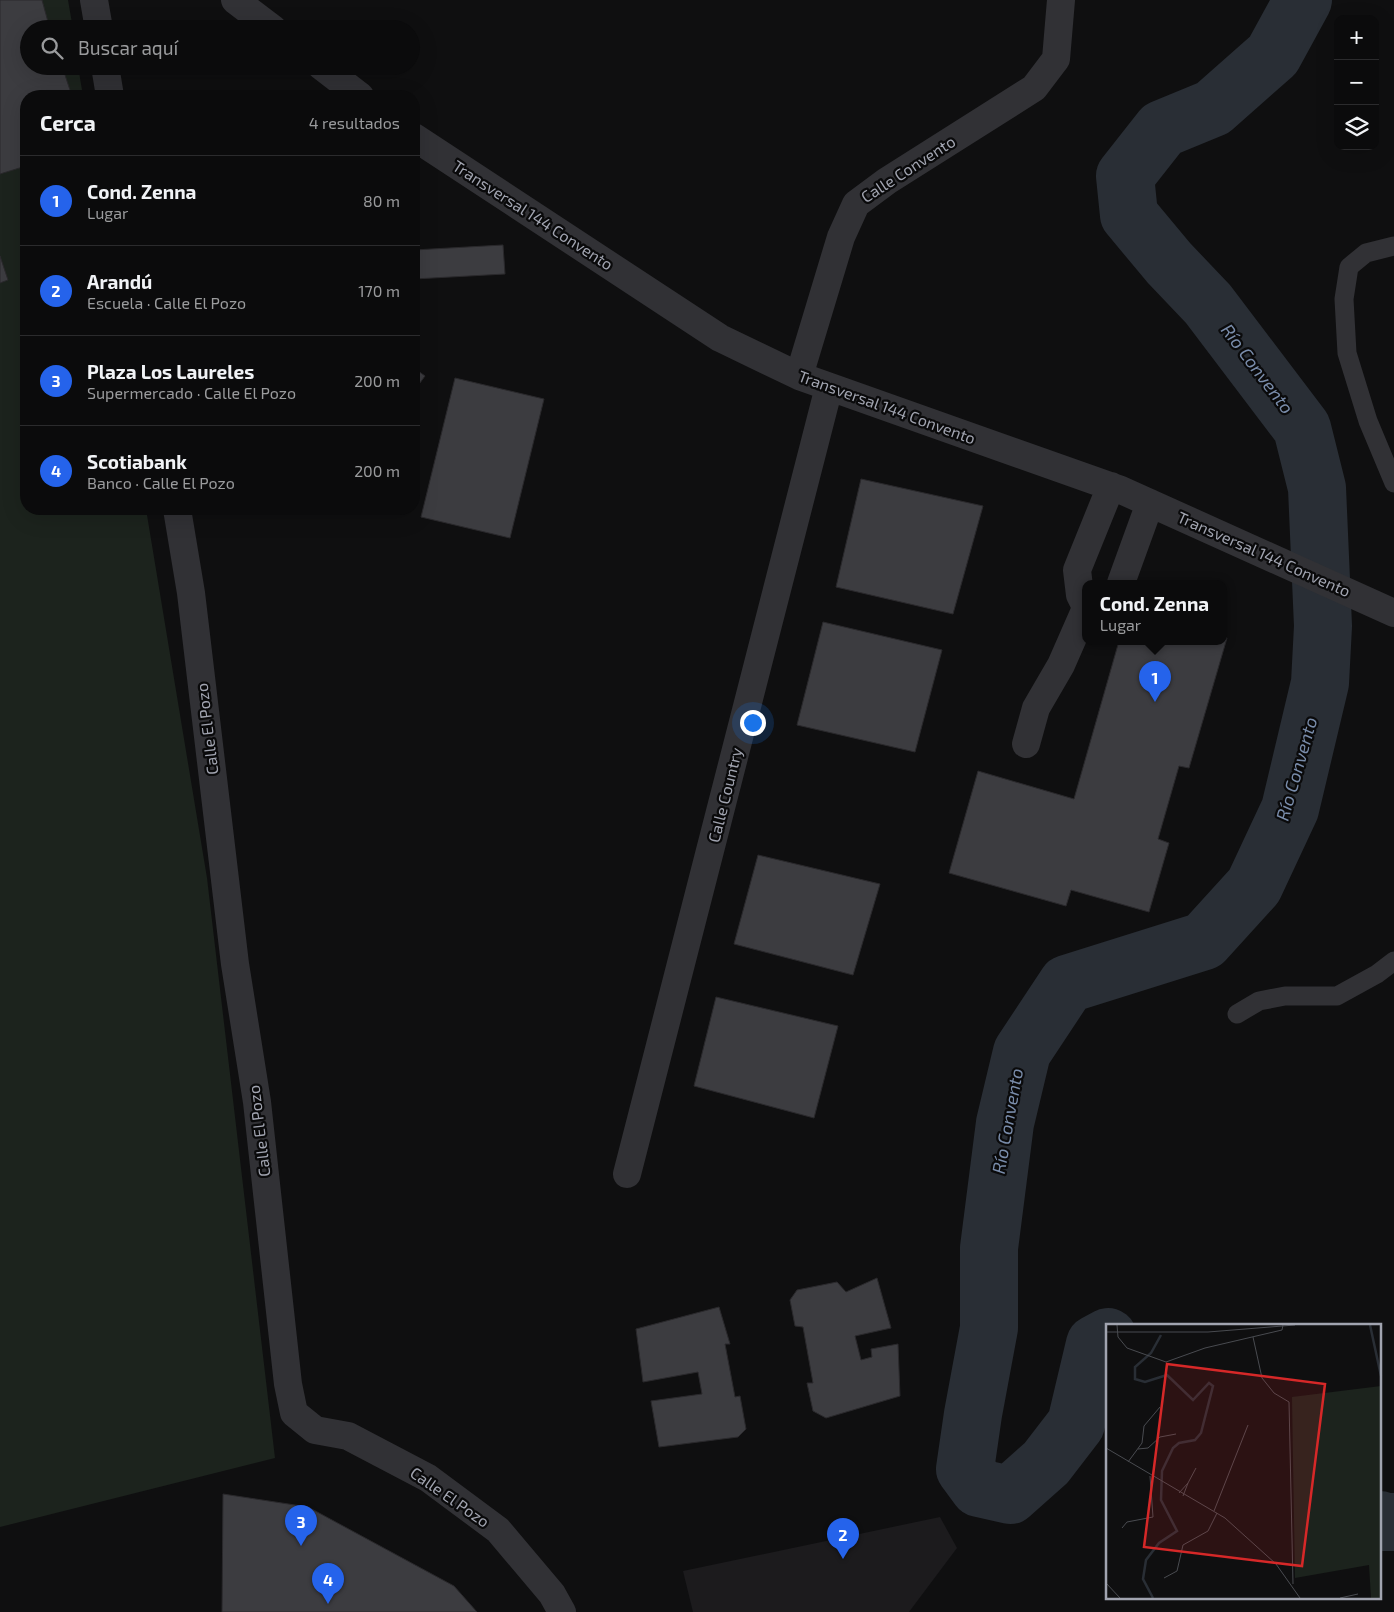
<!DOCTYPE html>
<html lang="es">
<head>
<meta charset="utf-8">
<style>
	:root { --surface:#0b0b0c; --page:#19191a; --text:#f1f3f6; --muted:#9a9b9d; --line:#2b2b2d; --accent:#2563eb }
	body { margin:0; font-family:"Exo 2",sans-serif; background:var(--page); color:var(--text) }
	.controls { position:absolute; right:15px; top:15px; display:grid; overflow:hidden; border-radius:10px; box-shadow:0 5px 20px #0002 }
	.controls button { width:45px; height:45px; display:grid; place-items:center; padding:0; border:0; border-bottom:1px solid var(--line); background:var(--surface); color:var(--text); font:25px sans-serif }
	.you { position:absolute; left:752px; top:722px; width:18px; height:18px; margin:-12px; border:4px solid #fff; border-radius:50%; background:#1a73e8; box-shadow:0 0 0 8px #1a73e833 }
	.badge { display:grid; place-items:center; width:32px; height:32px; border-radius:50%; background:var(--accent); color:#fff; font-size:16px; font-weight:700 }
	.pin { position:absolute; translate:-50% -41px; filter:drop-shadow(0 1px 2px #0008) }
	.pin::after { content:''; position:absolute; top:26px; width:18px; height:15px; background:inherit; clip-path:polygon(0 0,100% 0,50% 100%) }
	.popup { position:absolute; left:1082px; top:580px; width:145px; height:65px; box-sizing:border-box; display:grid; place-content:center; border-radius:10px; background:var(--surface); filter:drop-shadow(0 1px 4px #0005); font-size:16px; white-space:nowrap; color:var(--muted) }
	.popup b { font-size:19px; color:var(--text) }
	.popup::after { content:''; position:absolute; left:50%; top:100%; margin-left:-10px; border:10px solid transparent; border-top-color:var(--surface) }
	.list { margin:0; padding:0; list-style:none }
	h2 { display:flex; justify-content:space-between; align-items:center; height:65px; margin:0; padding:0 20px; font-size:21px }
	h2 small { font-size:16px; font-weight:400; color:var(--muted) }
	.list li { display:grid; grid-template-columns:32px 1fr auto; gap:15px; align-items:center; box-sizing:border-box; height:90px; padding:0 20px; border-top:1px solid var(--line) }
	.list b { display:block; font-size:19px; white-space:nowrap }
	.list p { margin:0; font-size:16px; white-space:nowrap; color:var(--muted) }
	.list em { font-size:16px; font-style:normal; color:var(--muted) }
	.icon { flex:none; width:28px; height:28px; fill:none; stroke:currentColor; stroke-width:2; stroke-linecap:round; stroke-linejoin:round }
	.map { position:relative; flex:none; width:1394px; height:1612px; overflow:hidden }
	.search { position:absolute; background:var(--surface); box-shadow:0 5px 20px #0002; left:20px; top:20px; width:400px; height:55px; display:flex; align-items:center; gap:12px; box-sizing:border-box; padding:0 18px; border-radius:28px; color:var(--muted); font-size:19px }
	.panel { position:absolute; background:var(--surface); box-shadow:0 5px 20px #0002; left:20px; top:90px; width:400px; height:425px; border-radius:20px }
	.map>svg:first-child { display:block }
	.built { fill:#1c1b1d }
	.green { fill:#1c231d }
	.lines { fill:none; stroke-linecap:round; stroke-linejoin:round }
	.river { stroke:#292e35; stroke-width:58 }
	.building { fill:#3c3c40; stroke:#2a292c }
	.service { stroke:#313135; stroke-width:19 }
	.minor { stroke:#313135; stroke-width:28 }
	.labels { text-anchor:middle; stroke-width:4.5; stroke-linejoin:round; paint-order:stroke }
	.street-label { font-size:16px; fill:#a1a4b0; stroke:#0a0a0b }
	.water-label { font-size:18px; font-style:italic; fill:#798caa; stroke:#0a0a0b }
	.inset-river { fill:none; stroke:#292e35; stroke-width:2.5 }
	.inset-road { fill:none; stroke:#494b50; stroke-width:1 }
	.view { fill:#d62828; fill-opacity:0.15; stroke:#d62828; stroke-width:2.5 }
	.inset-edge { fill:none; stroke:#a1a4b0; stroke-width:2.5 }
</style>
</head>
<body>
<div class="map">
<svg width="1394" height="1612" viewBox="0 0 1394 1612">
	<rect width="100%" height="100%" fill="#0f0f10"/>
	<path class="built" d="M940 1517 957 1548 909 1612H693L683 1571Z"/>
	<path class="green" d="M0 0H68L73 29H29V66H78L83 96H26V509H146L207 878 275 1458 0 1527Z"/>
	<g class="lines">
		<path class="river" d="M1108 1337 1095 1344 1076 1424 1046 1463 1010 1495 979 1488 965 1469 973 1414 989 1328V1248L1005 1123 1022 1052 1067 984 1204 941 1254 886 1290 809 1320 683 1323 626 1317 488 1302 428 1208 304 1169 263 1129 215 1125 176 1162 129 1213 108 1273 55 1303 0
			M1380 1520 1383 1522H1394"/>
	</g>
	<path class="building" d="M0 0H42L50 29H29V66H62L72 96H26V166L0 174Z
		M503 245 505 274 414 279V250Z
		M0 256 8 280 0 283Z
		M414 368 425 376 414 391Z
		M455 378 544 399 510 538 421 517Z
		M861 479 983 506 953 614 836 587Z
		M823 622 942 650 915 752 797 725Z
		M1224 637 1227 638 1189 768 1179 766 1158 839 1169 843 1149 912 1071 890 1066 906 949 873 978 771 1074 799 1119 641H1224Z
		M758 855 880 884 853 975 734 944Z
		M716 997 838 1026 814 1118 694 1086Z
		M877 1278 891 1328 855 1336 861 1360 872 1357 871 1349 898 1344 900 1396 826 1418 813 1411 807 1383H813L803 1327 795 1326 790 1300 797 1290 837 1282 846 1292Z
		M719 1307 730 1344H725L735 1397 740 1396 746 1429 738 1437 659 1447 651 1401 702 1394 698 1372 643 1382 636 1329Z
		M223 1494 308 1507 454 1586 477 1612H222Z"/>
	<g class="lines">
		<path class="service" d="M1394 246 1366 253 1349 267 1344 299 1347 353 1368 421 1394 483
			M1237 1014 1259 1001 1285 996H1337L1377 974 1394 961"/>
		<path class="minor" d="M94 0 99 29
			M235 0 273 29
			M105 66 110 96
			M321 66 360 96
			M414 137 720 338 799 376 1121 490 1394 613
			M799 376 841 237 856 204 887 181 1034 88 1056 59 1061 0
			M177 509 191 593 235 964 257 1102 288 1384 294 1413 315 1430 348 1436 428 1478 498 1530 552 1594 562 1612
			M1121 583 1150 503
			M1086 607 1080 595 1077 570 1111 486
			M1026 744 1036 708 1061 665 1086 608
			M627 1174 829 387"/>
	</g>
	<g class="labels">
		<g class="street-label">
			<text transform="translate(908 169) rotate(-33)" y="6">Calle Convento</text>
			<text transform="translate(533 215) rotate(33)" y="6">Transversal 144 Convento</text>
			<text transform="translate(887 407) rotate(20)" y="6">Transversal 144 Convento</text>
			<text transform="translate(1264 554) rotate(24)" y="6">Transversal 144 Convento</text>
			<text transform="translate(207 729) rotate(-97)" y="6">Calle El Pozo</text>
			<text transform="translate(725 795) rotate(-76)" y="6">Calle Country</text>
			<text transform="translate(259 1131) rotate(-97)" y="6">Calle El Pozo</text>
			<text transform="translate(450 1497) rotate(35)" y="6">Calle El Pozo</text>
		</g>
		<g class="water-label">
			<text transform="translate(1257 369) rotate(53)" y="6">Río Convento</text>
			<text transform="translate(1297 769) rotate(-74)" y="6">Río Convento</text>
			<text transform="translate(1008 1121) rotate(-80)" y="6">Río Convento</text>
		</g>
	</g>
	<g transform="translate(1106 1324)">
		<rect width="275" height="275" fill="#0f0f10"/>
		<path d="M275 62V274H265L263 241 189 254 186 73Z" fill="#1c231d"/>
		<path class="inset-river" d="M264 1 275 52M47 274 37 255 40 236 53 219 71 207 55 176 56 147 67 124 73 119 89 116 95 109 107 62 103 59 87 76 61 51 39 58 29 55V43L45 29 55 11"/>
		<path class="inset-road" d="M11 1 12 13 21 24 60 38 99 24 176 6 177 1M0 8H102L189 1M147 13 156 54 168 69 183 78 187 260M0 124 119 194 170 240 194 274M32 125 42 124 54 113 70 110M22 138 36 119 38 102 54 83M82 159 90 144M73 169 82 159 77 172M108 187 142 101M16 204 21 198 47 193 44 152M58 254 71 247 77 221 102 207 111 189M0 259 14 274M234 274 252 270"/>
		<path class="view" d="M61 40 219 60 196 242 38 223Z"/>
		<rect width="275" height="275" class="inset-edge"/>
	</g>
</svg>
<div class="controls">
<button>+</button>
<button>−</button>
<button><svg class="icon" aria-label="layers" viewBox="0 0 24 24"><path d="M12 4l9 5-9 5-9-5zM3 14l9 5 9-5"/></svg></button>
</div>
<div class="you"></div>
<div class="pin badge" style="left:1155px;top:702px">1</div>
<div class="popup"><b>Cond. Zenna</b>Lugar</div>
<div class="pin badge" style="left:843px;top:1559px">2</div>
<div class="pin badge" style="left:301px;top:1546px">3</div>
<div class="pin badge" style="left:328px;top:1604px">4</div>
<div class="search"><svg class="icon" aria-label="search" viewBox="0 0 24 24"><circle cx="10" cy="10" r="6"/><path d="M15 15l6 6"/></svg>Buscar aquí</div>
<section class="panel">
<h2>Cerca<small>4 resultados</small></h2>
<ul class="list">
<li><span class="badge">1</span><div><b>Cond. Zenna</b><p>Lugar</p></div><em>80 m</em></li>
<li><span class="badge">2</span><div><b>Arandú</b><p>Escuela · Calle El Pozo</p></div><em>170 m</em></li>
<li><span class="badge">3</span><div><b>Plaza Los Laureles</b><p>Supermercado · Calle El Pozo</p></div><em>200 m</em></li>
<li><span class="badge">4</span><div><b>Scotiabank</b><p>Banco · Calle El Pozo</p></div><em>200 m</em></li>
</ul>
</section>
</div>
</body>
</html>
